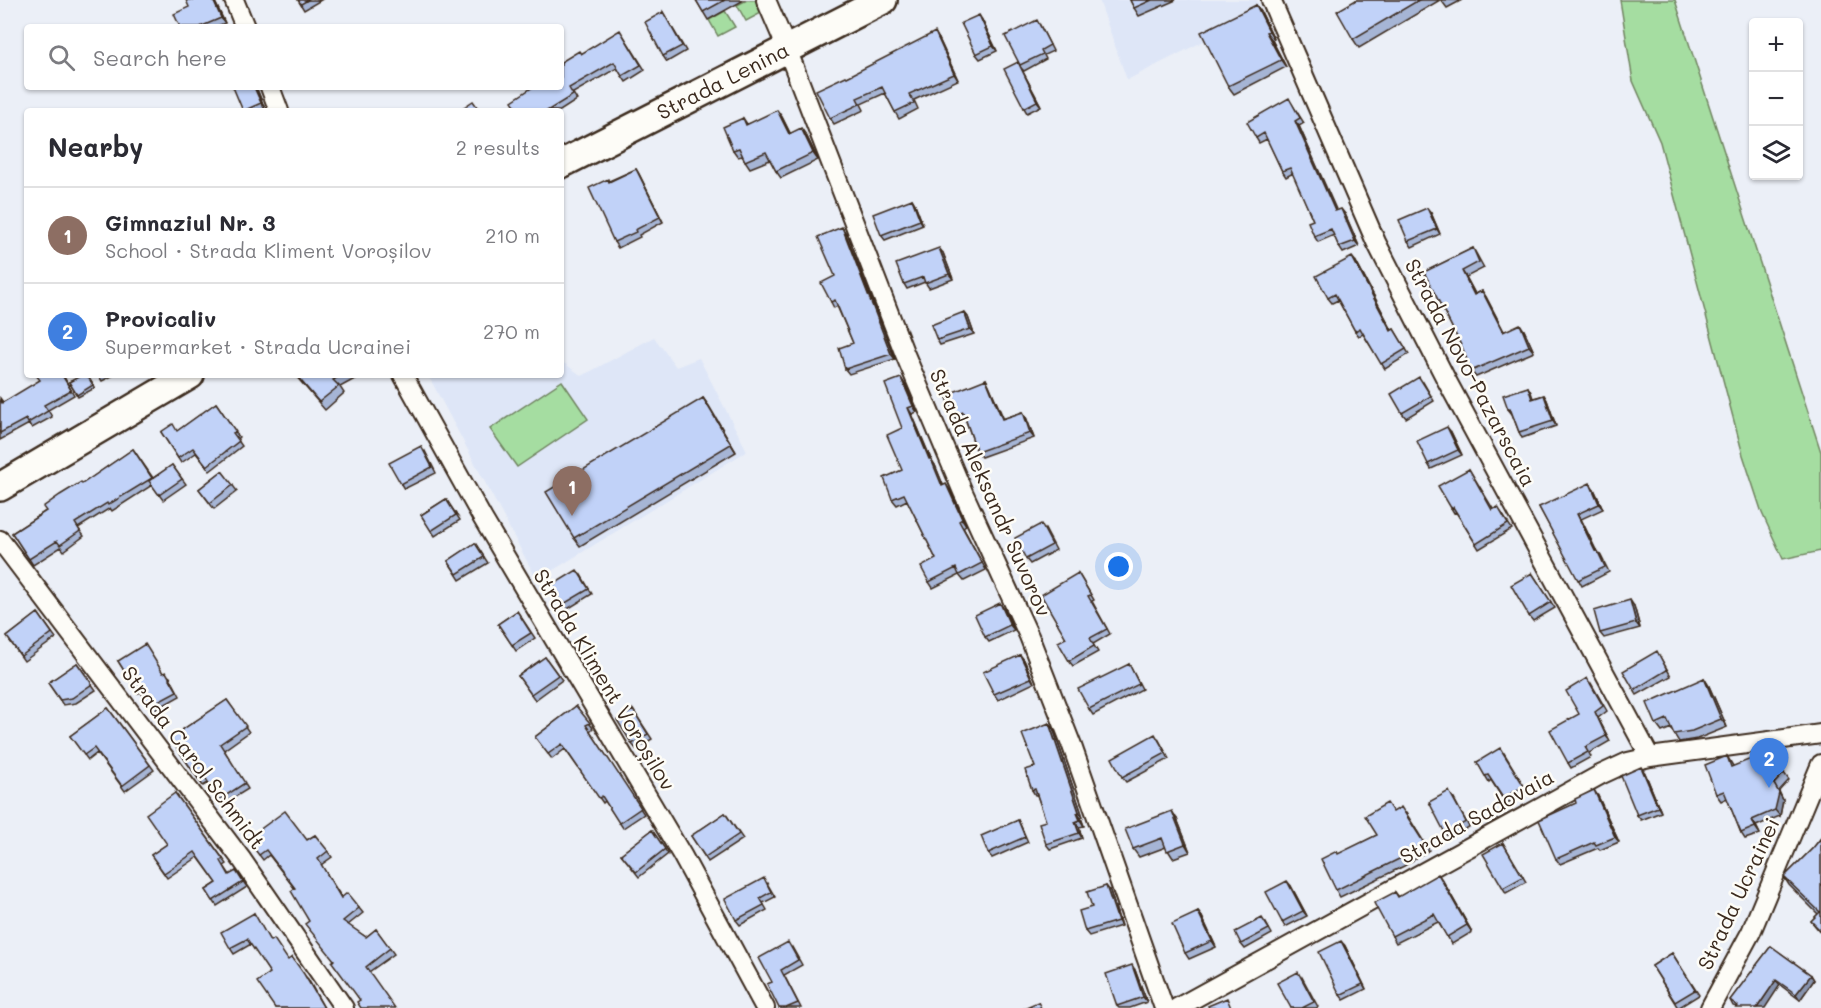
<!DOCTYPE html>
<html lang="en">
<head>
<meta charset="utf-8">
<style>
	:root { --surface:#fff; --page:#f7f7f7; --text:#2b2b33; --muted:#7c7c81; --line:#e1e1e2; --accent:#3b2a1e }
	body { margin:0; font-family:Mali,sans-serif; background:var(--page); color:var(--text) }
	.controls { position:absolute; right:18px; top:18px; display:grid; overflow:hidden; border-radius:6px; box-shadow:0 2px 4px #0004 }
	.controls button { width:54px; height:54px; display:grid; place-items:center; padding:0; border:0; border-bottom:2px solid var(--line); background:var(--surface); color:var(--text); font:30px sans-serif }
	.you { position:absolute; left:1119px; top:567px; width:21px; height:21px; margin:-15px; border:4px solid #fff; border-radius:50%; background:#1a73e8; box-shadow:0 0 0 9px #1a73e833 }
	.badge { display:grid; place-items:center; width:39px; height:39px; border-radius:50%; background:var(--accent); color:#fff; font-size:20px; font-weight:700 }
	.pin { position:absolute; translate:-50% -50px; filter:drop-shadow(0 2px 3px #0008) }
	.pin::after { content:''; position:absolute; top:32px; width:21px; height:18px; background:inherit; clip-path:polygon(0 0,100% 0,50% 100%) }
	.list { margin:0; padding:0; list-style:none }
	h2 { display:flex; justify-content:space-between; align-items:center; height:78px; margin:0; padding:0 24px; font-size:26px }
	h2 small { font-size:20px; font-weight:400; color:var(--muted) }
	.list li { display:grid; grid-template-columns:39px 1fr auto; gap:18px; align-items:center; box-sizing:border-box; height:96px; padding:0 24px; border-top:2px solid var(--line) }
	.list b { display:block; font-size:22px; white-space:nowrap }
	.list p { margin:0; font-size:20px; white-space:nowrap; color:var(--muted) }
	.list em { font-size:20px; font-style:normal; color:var(--muted) }
	.icon { flex:none; width:33px; height:33px; fill:none; stroke:currentColor; stroke-width:2; stroke-linecap:round; stroke-linejoin:round }
	.map { position:relative; flex:none; width:1821px; height:1008px; overflow:hidden }
	.search { position:absolute; background:var(--surface); box-shadow:0 2px 4px #0004; left:24px; top:24px; width:540px; height:66px; display:flex; align-items:center; gap:15px; box-sizing:border-box; padding:0 21px; border-radius:6px; color:var(--muted); font-size:22px }
	.panel { position:absolute; background:var(--surface); box-shadow:0 2px 4px #0004; left:24px; top:108px; width:540px; height:270px; border-radius:6px }
	.map>svg:first-child { display:block }
	.built { fill:#dee6f7 }
	.green { fill:#a5dda1; stroke:#708460; stroke-width:1.5 }
	.lines { fill:none; stroke-linecap:round; stroke-linejoin:round }
	.street-casing { stroke:#3b2a1e; stroke-width:22 }
	.secondary-casing { stroke:#3b2a1e; stroke-width:32 }
	.street { stroke:#fdfcf7; stroke-width:18 }
	.secondary { stroke:#fdfcf7; stroke-width:27 }
	.wall { fill:#a6b5d5; stroke:#3b2a1e; stroke-width:1.5 }
	.shaded-wall { fill:#8793ae; stroke:#3b2a1e; stroke-width:1.5 }
	.building { fill:#c1d2f8; stroke:#3b2a1e; stroke-width:1.5 }
	.labels { text-anchor:middle; stroke-width:5; stroke-linejoin:round; paint-order:stroke }
	.street-label { font-size:21px; fill:#3b2a1e; stroke:#fdfcf7 }
</style>
</head>
<body>
<div class="map">
<svg width="1821" height="1008" viewBox="0 0 1821 1008">
	<rect width="100%" height="100%" fill="#ebeff7"/>
	<filter id="ink" filterUnits="userSpaceOnUse"><feTurbulence type="fractalNoise" baseFrequency=".0167" numOctaves="2"/><feDisplacementMap in="SourceGraphic" scale="12" xChannelSelector="R" yChannelSelector="G"/><feConvolveMatrix kernelMatrix="1 2 1 2 8 2 1 2 1" color-interpolation-filters="sRGB"/></filter>
	<g filter="url(#ink)">
		<path class="built" d="M1099 0H1257L1261 12 1127 80Z
			M654 337 676 367 699 358 747 451 537 580 428 375H561V361L582 376Z"/>
		<path class="green" d="M747 0H756L763 12 746 21 737 5Z
			M1620 0H1675L1821 452V551L1783 559 1762 513 1743 455 1660 142 1633 81Z
			M725 11 735 27 718 36 709 20Z
			M562 381 588 419 517 467 490 429Z"/>
		<g class="lines">
			<defs>
				<path id="street" d="M234 0 245 27
					M766 0 787 49 904 352 963 492 1029 636 1072 746 1164 1008
					M1271 0 1376 242 1448 383 1650 757
					M270 87 279 111
					M403 375 483 519 682 855 765 1008
					M0 540 242 860 344 1008
					M1177 1008 1600 775 1628 762 1650 757 1821 734
					M1710 1008 1751 932 1821 764"/>
				<g id="secondary">
					<path id="s1" d="M561 164 883 0"/>
					<path d="M0 487 190 375"/>
				</g>
			</defs>
			<use href="#street" class="street-casing"/>
			<use href="#secondary" class="secondary-casing"/>
			<use href="#street" class="street"/>
			<use href="#secondary" class="secondary"/>
		</g>
		<path class="wall" d="M214 0 225 23 215 27H180Z
			M298 0H321L304 10Z
			M696 0H744L708 20Z
			M1130 0H1176L1139 16 1134 8Z
			M1356 0H1440L1359 48 1353 39Z
			M1441 0H1462L1447 8Z
			M1256 5 1261 12 1274 39 1272 40 1286 67 1234 94 1228 86Z
			M663 12 686 51 667 62 663 56Z
			M982 20 997 51 980 59 976 54Z
			M1040 25 1053 51 1044 55 1046 59 1024 71 1021 68 1041 106 1027 113 1024 108 1018 62Z
			M623 35 645 70 626 82 617 68 573 93 577 100 560 111H519L533 87 581 54Z
			M939 39 958 80 914 100 918 109 899 119 895 112 885 93 861 104 864 110 834 124 830 118 847 77Z
			M256 87 265 109 259 111H243Z
			M1292 104 1304 123 1299 126 1336 211 1345 214 1359 246 1343 253 1339 247 1334 235 1318 242 1314 236 1313 220 1293 173 1286 177 1282 171 1267 139 1259 143 1256 138Z
			M782 117 790 133 806 135 818 160 781 178 776 171 770 160 750 168 742 156 738 157 733 150 743 118 747 124Z
			M636 169 639 174 663 222 639 235 640 237 618 248 614 242 609 181Z
			M912 199 915 204 923 225 885 240 881 235Z
			M1427 208 1431 213 1440 234 1412 247 1408 241Z
			M845 232 895 359 849 374 845 369 853 343 837 306 834 308 831 302 835 276Z
			M1473 248 1477 255 1484 268 1466 277 1475 294 1482 291 1486 297 1504 331 1524 330 1534 352 1476 377 1471 371 1463 349 1424 272Z
			M943 253 953 279 929 288 925 282 907 289 904 284Z
			M1356 262 1392 330 1394 329 1409 354 1385 369 1363 334 1359 336 1355 331 1338 300 1332 303 1328 298Z
			M964 312 968 317 974 334 940 345 937 340Z
			M63 375 74 395 48 410 52 417 32 428 29 424 0 440V398L3 402Z
			M87 375 95 388 78 397 69 382Z
			M98 375H114L102 381Z
			M295 375H362L340 387 344 393 325 410Z
			M986 379 989 385 1003 419 1023 412 1026 417 1034 438 981 457 977 452 965 418 958 421 954 416Z
			M1423 382 1434 401 1406 418 1402 413Z
			M905 384 917 412 912 414 931 459 935 465 943 485 950 490 966 525 963 527 986 570 964 581 959 575 933 588 929 582 936 559 907 500 897 505 892 499 902 470Z
			M1528 387 1531 392 1533 398 1544 395 1547 400 1556 426 1522 438 1519 432 1512 414 1508 409Z
			M703 398 736 452 580 546 574 538Z
			M216 403 239 437 237 439 242 446 210 471 196 453 181 463 161 432 177 431Z
			M1451 432 1462 455 1431 469 1428 464Z
			M133 449 153 478 172 465 186 484 163 500 152 485 112 511 110 508 78 528 84 536 64 551 61 547 33 565 12 533 46 511 82 484Z
			M425 451 436 473 404 489 401 484Z
			M1469 469 1493 509 1501 512 1512 529 1479 549 1456 512 1454 513 1451 508Z
			M222 471 237 491 214 509 199 489Z
			M1594 489 1603 509 1581 519 1596 551 1597 550 1601 556 1609 572 1582 586 1539 507Z
			M446 499 460 520 435 536 421 515Z
			M1045 529 1056 550 1030 564 1026 559Z
			M475 543 488 563 460 580 448 561Z
			M1078 573 1094 600 1092 601 1110 634 1093 644 1098 652 1073 666 1069 661 1066 638Z
			M1532 573 1555 608 1533 621 1529 616Z
			M581 575 592 594 566 610 562 605Z
			M1634 606 1640 628 1604 638 1600 633Z
			M1004 609 1014 630 989 642 985 637Z
			M517 611 535 638 516 651 498 624Z
			M38 613 56 638 24 661 7 637Z
			M1020 655 1024 660 1034 683 998 700 994 694Z
			M545 657 562 680 535 700 518 676Z
			M1660 657 1671 676 1637 695 1634 690Z
			M118 661 163 673 170 677 180 696 153 711 141 692 138 693Z
			M77 663 96 690 76 703 63 705 48 683Z
			M1129 664 1142 689 1093 715 1089 709Z
			M1704 678 1709 686 1727 727 1697 739 1679 742 1674 734 1671 728 1662 732 1656 724Z
			M1591 683 1607 711 1598 718 1610 741 1589 753 1591 757 1571 768 1568 763 1579 714Z
			M227 700 249 732 224 750 248 789 222 805 208 783 203 786 170 738Z
			M576 706 593 728 590 731 644 814 623 828 605 801 603 803 565 749 552 759 535 737Z
			M108 708 154 770 125 791 97 753 88 760 70 736Z
			M633 710 652 739 636 749 632 744Z
			M1049 723 1053 728 1083 817 1081 818 1084 826 1079 827 1082 838 1050 849 1046 844V821L1037 795H1035L1032 790 1035 767Z
			M1159 740 1169 759 1126 782 1122 777Z
			M1504 753 1527 791 1506 804 1491 780 1489 782 1477 762Z
			M1727 756 1733 766 1771 771 1772 773H1784L1789 780 1779 791 1783 800 1780 816 1756 826 1760 834 1745 839 1741 833 1727 798 1721 801 1716 794Z
			M1645 773 1661 812 1641 820 1637 815Z
			M175 793 227 864 224 866 230 875 236 871 247 887 217 906 206 890 217 883 198 857 167 878 151 855 167 844Z
			M1598 796 1619 842 1600 850 1598 848 1560 864 1556 859Z
			M1453 797 1469 827 1449 838 1445 833Z
			M1393 812 1406 813 1429 850 1404 866 1340 897 1336 890 1339 854 1377 835Z
			M725 813 743 839 708 862 691 836Z
			M1177 819 1190 852 1173 858 1166 847 1139 857 1133 849Z
			M1018 820 1021 826 1028 842 992 858 988 853Z
			M652 830 668 854 639 877 621 854Z
			M315 835 332 857 321 865 342 898 359 908 363 913 348 925 366 937 376 929 394 954 369 972 360 1000 309 921 295 889 269 855 263 860 247 839 307 840Z
			M1821 838V933L1811 921 1818 914 1789 885 1784 877 1813 848Z
			M1503 843 1526 882 1506 893 1503 888Z
			M1443 881 1472 932 1452 944 1438 922 1396 943 1392 936 1395 892 1399 897Z
			M767 883 775 897 763 903 767 910 740 925 736 920Z
			M1106 886 1110 891 1121 926 1089 936 1085 931 1092 907Z
			M1291 886 1307 916 1285 927 1282 922Z
			M1198 912 1202 917 1216 947 1189 959 1185 953Z
			M254 913 270 941 288 960 308 979 324 1008H275L270 973 251 944 234 954 230 948Z
			M1266 923 1272 934 1245 949 1241 944Z
			M1345 946 1366 989 1344 1000 1340 995Z
			M1771 946 1811 975 1814 980 1800 1000 1780 985 1736 1007 1733 1006 1730 1000Z
			M792 947 802 965 784 975 801 1008H779L772 982Z
			M1672 953 1699 995 1678 1008 1652 966Z
			M1135 970 1147 1002 1130 1008H1119L1117 1006Z
			M1302 977 1318 1007 1316 1008H1291Z"/>
		<path class="shaded-wall" d="M213 0H214L225 23 221 18Z
			M1256 5 1261 12 1274 39 1269 31Z
			M979 15 982 20 997 51 993 46Z
			M935 32 939 39 958 80 954 74Z
			M1266 32 1272 40 1286 67 1281 60Z
			M1018 62 1021 68 1041 106 1037 101Z
			M254 87H256L265 109 261 103Z
			M777 110 782 117 794 141 789 134Z
			M1295 121 1299 126 1339 216 1335 211Z
			M801 128 806 135 818 160 813 153Z
			M636 169 639 174 663 222 660 217Z
			M912 199 915 204 923 225 920 220Z
			M1427 208 1431 213 1440 234 1437 229Z
			M1341 209 1345 214 1359 246 1355 241Z
			M842 227 845 232 895 359 891 354Z
			M939 248 943 253 953 279 949 274Z
			M1352 257 1356 262 1395 336 1391 331Z
			M1462 271 1466 277 1479 301 1474 295Z
			M1482 291 1486 297 1507 338 1503 332Z
			M964 312 968 317 974 334 970 329Z
			M1520 324 1524 330 1534 352 1529 346Z
			M901 378 905 384 917 412 913 406Z
			M986 379 989 385 1006 424 1002 419Z
			M1544 395 1547 400 1556 426 1553 421Z
			M703 398 709 406 736 452 731 444Z
			M908 408 912 414 931 460V459L935 465 946 492 942 486 929 459Z
			M1023 412 1026 417 1034 438 1030 433Z
			M1447 427 1451 432 1462 455 1458 450Z
			M1590 483 1594 489 1603 509 1599 504Z
			M946 484 950 490 966 525 962 519Z
			M1577 514 1581 519 1599 556 1595 551Z
			M1630 600 1634 606 1640 628 1636 623Z
			M1000 603 1004 609 1014 630 1010 625Z
			M1020 655 1024 660 1034 683 1031 678Z
			M1704 678 1709 686 1727 727 1721 719Z
			M1595 712 1598 718 1610 741 1606 736Z
			M1049 723 1053 728 1083 817 1079 812Z
			M1641 767 1645 773 1661 812 1658 807Z
			M1774 784 1783 800 1780 816 1775 810Z
			M1594 790 1598 796 1619 842 1615 837Z
			M1172 811 1177 819 1190 852 1185 844Z
			M1077 813 1081 818 1084 826 1080 820Z
			M1752 820 1756 826 1760 834 1755 827Z
			M1075 822 1079 827 1082 838 1079 833Z
			M1438 874 1443 881 1472 932 1467 925Z
			M1287 881 1291 886 1307 916 1303 911Z
			M1106 886 1110 891 1121 926 1118 921Z
			M1198 912 1202 917 1216 947 1212 941Z
			M1341 941 1345 946 1366 989 1363 984Z
			M1132 965 1135 970 1147 1002 1143 997Z
			M1811 975 1814 980 1800 1000 1796 994Z
			M1776 980 1780 985 1765 1008H1757Z"/>
		<path class="building" d="M186 0H213L221 18 200 27H180L174 14 189 7Z
			M298 0H308L301 4Z
			M696 0H725L703 12Z
			M1130 0H1152L1134 8Z
			M1356 0H1419L1353 39 1337 11Z
			M1256 5 1269 31 1266 32 1281 60 1228 86 1201 32Z
			M663 12 682 46 663 56 645 22Z
			M979 15 993 46 976 54 961 23Z
			M1037 20 1050 45 1041 50 1043 54 1020 65 1005 36Z
			M620 30 641 65 622 76 614 62 569 88 573 95 547 111H519L512 101 533 87H561V62L579 51 581 54Z
			M935 32 954 74 909 94 914 103 895 112 882 87 857 98 860 104 830 118 816 90 846 76 847 77Z
			M1018 62 1037 101 1024 108 1004 69Z
			M233 87H254L261 103 243 111Z
			M1289 98 1300 118 1295 121 1335 211 1341 209 1355 241 1339 247 1331 229 1314 236 1308 222 1313 220 1290 168 1282 171 1264 133 1256 138 1247 122Z
			M473 101 480 111H458Z
			M777 110 789 134 801 128 813 153 776 171 766 152 745 161 739 148 733 150 723 127 743 118 746 125Z
			M636 169 660 217 635 230 636 232 614 242 589 188 608 179 609 182Z
			M912 199 920 220 881 235 873 214Z
			M1427 208 1437 229 1408 241 1399 220Z
			M842 227 891 354 845 369 839 348 853 343 835 300 831 302 821 283 835 276 818 237Z
			M939 248 949 274 925 283 923 277 904 284 896 264Z
			M1473 248 1479 262 1462 271 1474 295 1482 291 1503 332 1520 324 1529 346 1471 371 1463 349 1424 272Z
			M1352 257 1391 331 1394 329 1406 349 1381 364 1360 328 1355 331 1335 294 1328 298 1316 276Z
			M964 312 970 329 937 340 931 325Z
			M36 375H62L71 390 44 405 48 411 28 423 26 419 0 433V399L2 403 40 380Z
			M82 375H87L93 385 77 395 69 382Z
			M296 375H342L333 380 339 386 319 402Z
			M1419 377 1431 396 1402 413 1391 394Z
			M901 378 913 406 908 408 929 459H931L942 486 946 484 962 519 959 521 982 563 959 575 956 568 929 582 921 567 936 559 904 494 892 499 884 478 902 470 887 435 902 428 885 384Z
			M986 379 1002 419 1023 412 1030 433 977 452 963 412 954 416 946 395Z
			M1528 387 1532 399 1544 395 1553 421 1519 432 1510 408 1508 409 1503 395Z
			M703 398 731 444 574 538 546 492Z
			M216 403 236 432 233 433 239 441 207 466 193 448 178 458 161 432 173 424 177 431Z
			M1447 427 1458 450 1428 464 1417 441Z
			M421 446 432 467 401 484 389 463Z
			M133 449 152 478 108 505 107 503 75 523 80 531 60 545 57 541 29 559 12 533 46 511 43 507 60 495 81 482 82 484Z
			M172 465 182 479 159 495 149 481Z
			M1469 469 1492 510 1498 507 1508 524 1476 544 1453 507 1451 508 1438 486Z
			M222 471 233 485 210 503 199 489Z
			M1590 483 1599 504 1577 514 1595 551 1597 550 1605 567 1578 580 1539 507Z
			M446 499 456 515 431 531 421 515Z
			M1041 524 1052 545 1026 559 1015 538Z
			M475 543 484 557 457 574 448 561Z
			M577 570 589 589 562 605 551 586Z
			M1078 573 1091 595 1088 596 1107 629 1090 638 1094 646 1069 661 1058 642 1066 638 1041 595Z
			M1532 573 1551 602 1529 616 1511 585Z
			M1630 600 1636 623 1600 633 1594 611Z
			M1000 603 1010 625 985 637 975 615Z
			M517 611 531 633 512 645 498 624Z
			M38 613 52 633 21 656 7 637Z
			M145 644 163 673 166 672 177 691 149 706 138 686 135 688 118 661Z
			M1657 651 1667 670 1634 690 1623 671Z
			M1020 655 1031 678 994 694 983 672Z
			M545 657 558 675 531 694 518 676Z
			M77 663 92 684 72 698 60 700 48 683Z
			M1129 664 1139 684 1089 709 1078 689Z
			M1587 678 1603 706 1595 712 1606 736 1585 747 1588 752 1568 763 1550 730 1579 714 1566 691Z
			M1704 678 1721 719 1692 731 1674 734 1667 719 1656 724 1647 703Z
			M227 700 246 726 220 744 245 783 219 800 205 777 200 781 170 738Z
			M576 706 590 723 586 725 641 808 619 823 602 796 599 798 562 744 548 754 535 737Z
			M108 708 150 765 122 786 94 748 84 755 70 736Z
			M633 710 648 734 632 744 617 720Z
			M1049 723 1079 812 1077 813 1080 820 1075 822 1079 833 1046 844 1039 823 1046 821 1035 789 1032 790 1025 770 1035 767 1022 734Z
			M1155 734 1166 753 1122 777 1112 758Z
			M1500 748 1524 786 1503 798 1488 775 1485 776 1477 762Z
			M1727 756 1731 767 1751 759 1766 764 1770 773H1784L1774 784 1779 793 1775 810 1752 820 1755 827 1741 833 1724 791 1716 794 1705 765Z
			M1641 767 1658 807 1637 815 1621 776Z
			M1594 790 1615 837 1596 845 1594 842 1556 859 1539 820 1576 803 1575 799Z
			M1449 791 1466 822 1445 833 1429 802Z
			M175 793 223 859 221 861 229 875 236 871 243 882 213 901 206 890 217 883 195 852 164 873 151 855 167 844 146 814Z
			M1387 803 1393 812 1401 807 1424 843 1399 859 1336 890 1321 859 1337 851 1338 854 1377 835 1365 816Z
			M285 811 307 840 315 835 328 851 318 859 341 898 347 893 359 908 343 921 366 937 376 929 390 948 366 967 395 1008H361L357 1002 360 1000 332 962 334 960 305 924 309 921 291 891 295 888 266 850 259 855 247 839Z
			M1172 811 1185 844 1167 851 1162 838 1133 849 1125 829Z
			M725 813 739 834 705 857 691 836Z
			M1018 820 1025 837 988 853 981 836Z
			M652 830 665 849 636 872 621 854Z
			M1821 838V931L1811 921 1820 912 1784 877 1813 848Z
			M1503 843 1523 877 1503 888 1483 854Z
			M1438 874 1467 925 1447 937 1434 914 1392 936 1374 903 1395 892 1398 897Z
			M764 878 771 892 760 898 764 905 736 920 725 899Z
			M1287 881 1303 911 1282 922 1266 892Z
			M1106 886 1118 921 1085 931 1079 911 1092 907 1087 892Z
			M1198 912 1212 941 1185 953 1172 924Z
			M254 913 270 941 274 939 288 960 292 957 304 974 324 1008H275L257 982 270 973 247 939 230 948 221 932Z
			M1262 918 1269 929 1241 944 1235 932Z
			M1341 941 1363 984 1340 995 1319 952Z
			M788 942 798 960 781 970 798 1003 786 1008H779L767 984 772 982 759 958Z
			M1771 946 1811 975 1796 994 1776 980 1757 1008H1736L1738 1006 1730 1000Z
			M1672 953 1695 990 1675 1002 1652 966Z
			M1132 965 1143 997 1117 1006 1106 974Z
			M1298 972 1314 1002 1302 1008H1291L1277 983Z
			M1227 998 1231 1008H1209L1208 1006Z
			M1038 1002 1041 1008H1024Z"/>
	</g>
	<g class="labels">
		<g class="street-label">
			<text dy="7" stroke="none"><textPath href="#s1" startOffset="182">Strada Lenina</textPath></text>
			<text transform="translate(1470 373) rotate(62)" y="7">Strada Novo-Pazarscaia</text>
			<text transform="translate(990 493) rotate(66)" y="7">Strada Aleksandr Suvorov</text>
			<text transform="translate(604 680) rotate(59)" y="7">Strada Kliment Voroșilov</text>
			<text transform="translate(193 758) rotate(53)" y="7">Strada Carol Schmidt</text>
			<text transform="translate(1477 817) rotate(-29)" y="7">Strada Sadovaia</text>
			<text transform="translate(1739 894) rotate(-65)" y="7">Strada Ucrainei</text>
		</g>
	</g>
</svg>
<div class="controls">
<button>+</button>
<button>−</button>
<button><svg class="icon" aria-label="layers" viewBox="0 0 24 24"><path d="M12 4l9 5-9 5-9-5zM3 14l9 5 9-5"/></svg></button>
</div>
<div class="you"></div>
<div class="pin badge" style="left:572px;top:516px;background:#8d6e63">1</div>
<div class="pin badge" style="left:1769px;top:788px;background:#3f7fe0">2</div>
<div class="search"><svg class="icon" aria-label="search" viewBox="0 0 24 24"><circle cx="10" cy="10" r="6"/><path d="M15 15l6 6"/></svg>Search here</div>
<section class="panel">
<h2>Nearby<small>2 results</small></h2>
<ul class="list">
<li><span class="badge" style="background:#8d6e63">1</span><div><b>Gimnaziul Nr. 3</b><p>School · Strada Kliment Voroșilov</p></div><em>210 m</em></li>
<li><span class="badge" style="background:#3f7fe0">2</span><div><b>Provicaliv</b><p>Supermarket · Strada Ucrainei</p></div><em>270 m</em></li>
</ul>
</section>
</div>
</body>
</html>
